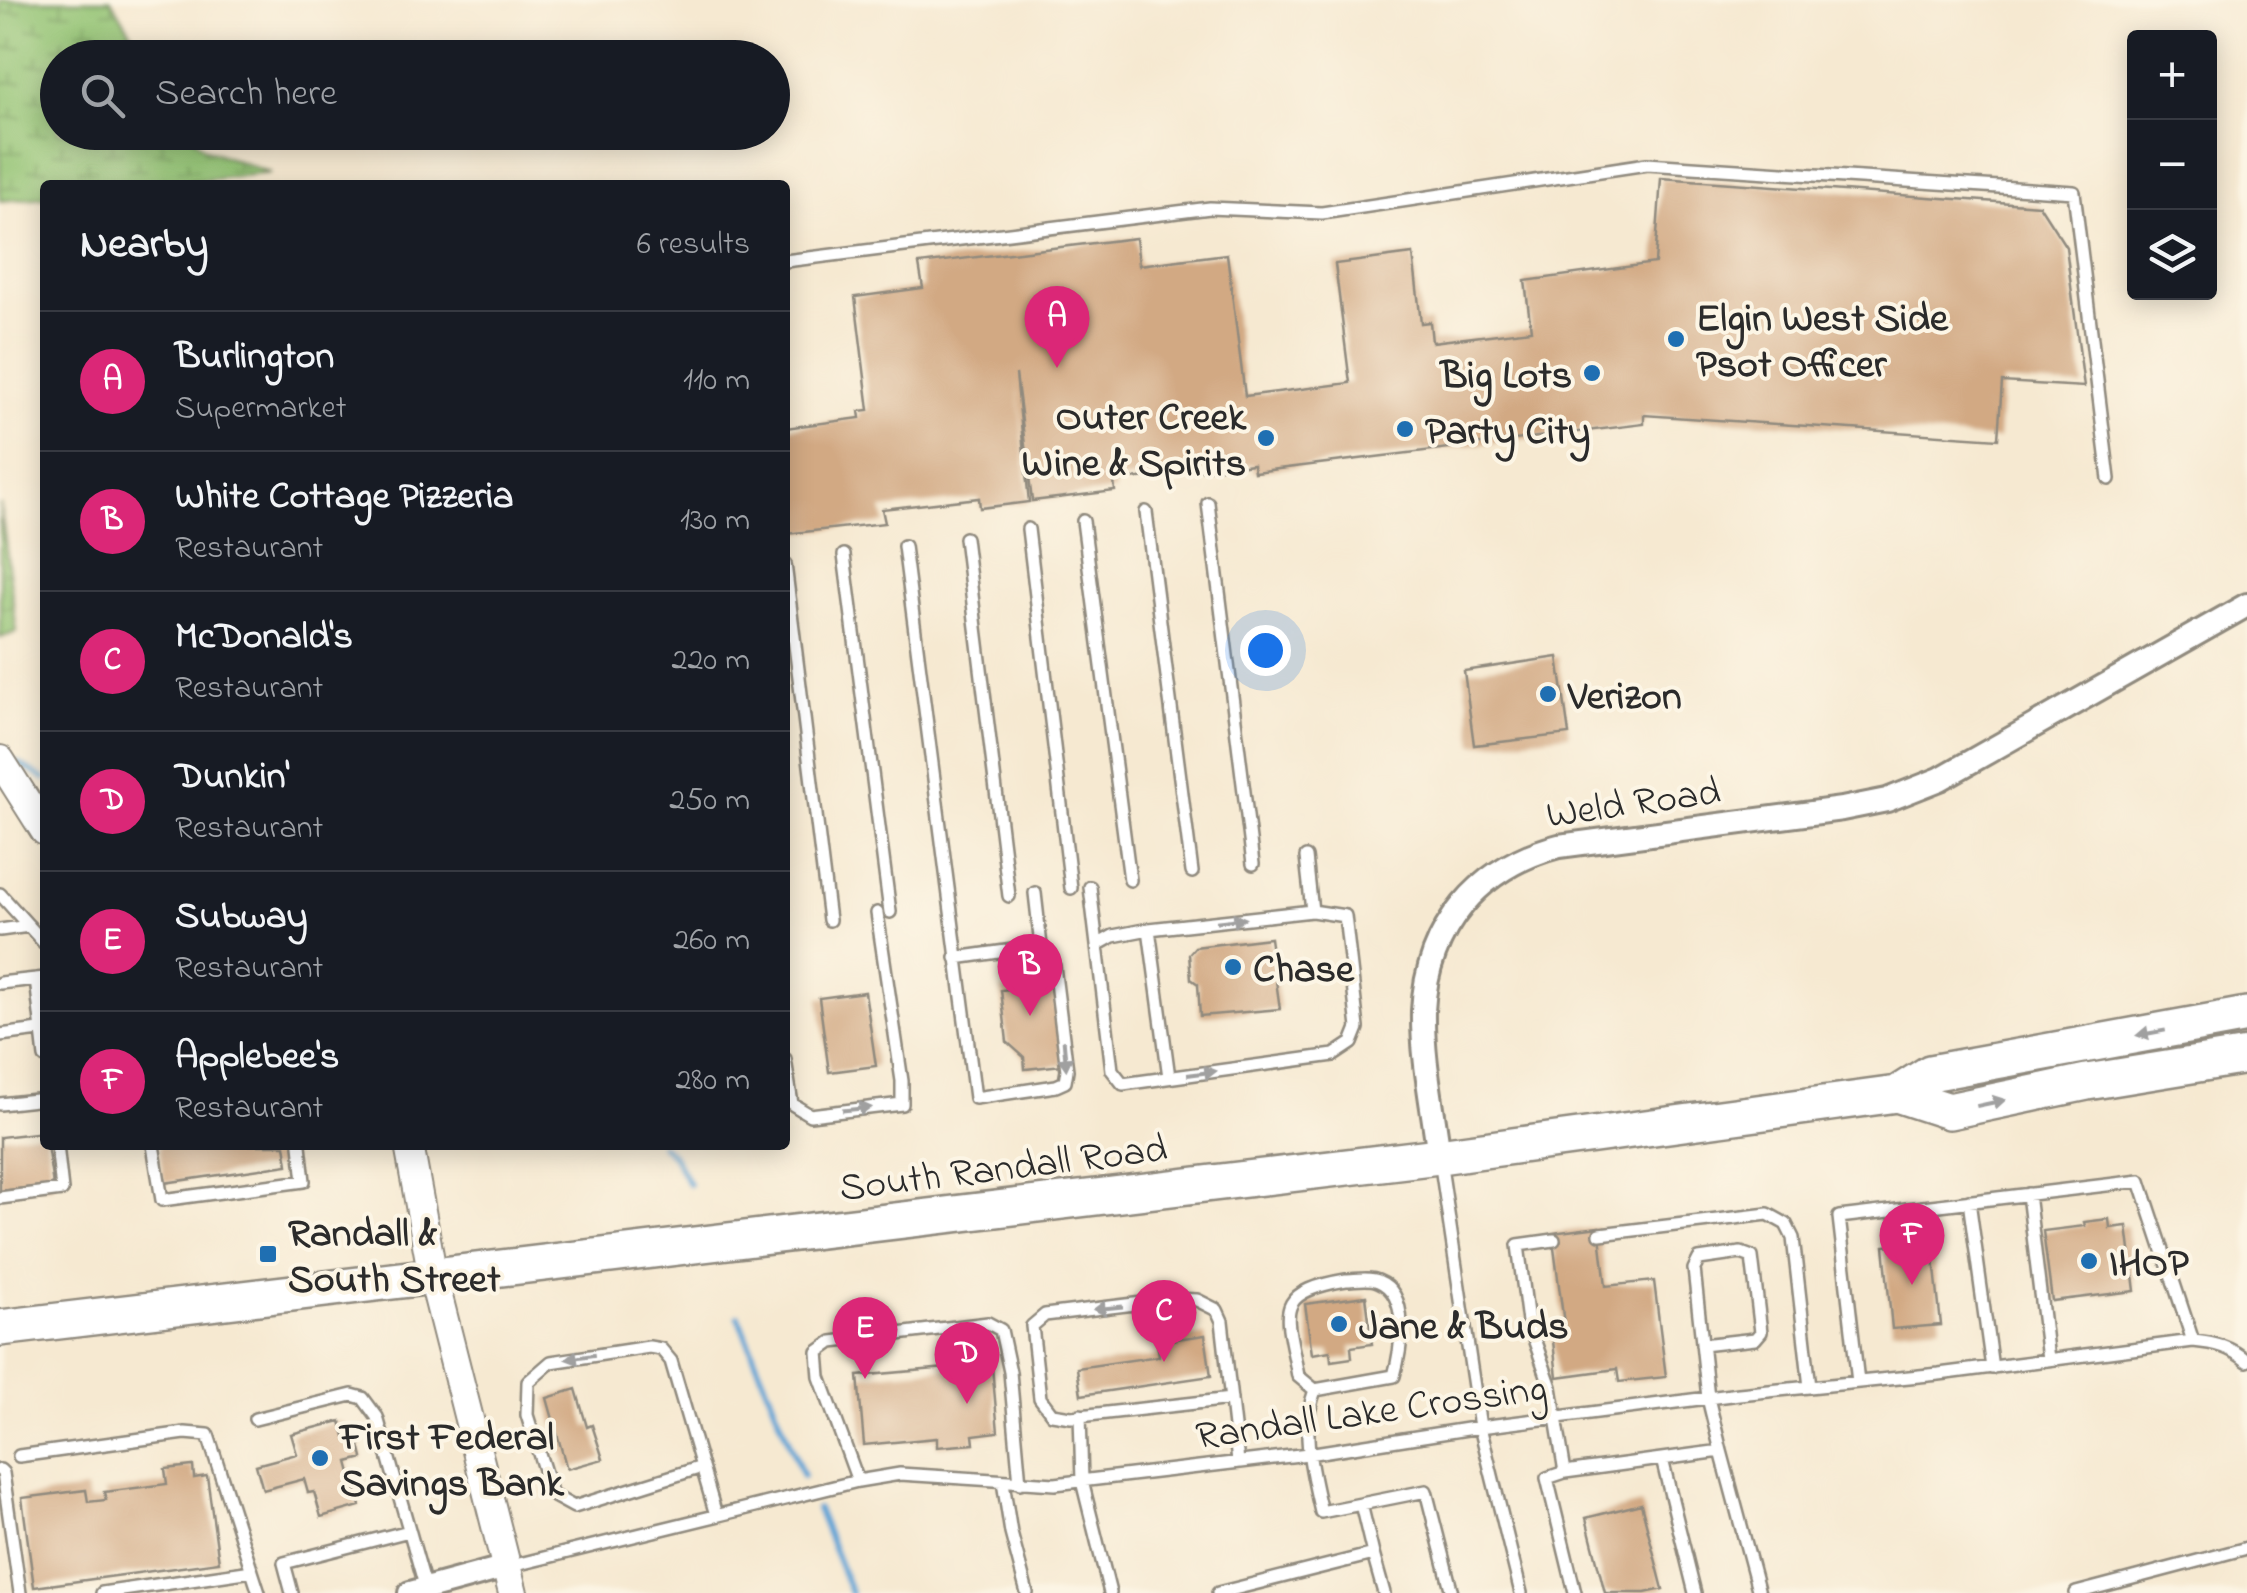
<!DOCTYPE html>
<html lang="en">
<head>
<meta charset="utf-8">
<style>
	:root { --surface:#171b24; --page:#242831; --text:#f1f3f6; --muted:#9ea1a6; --line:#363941; --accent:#db2777 }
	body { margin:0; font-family:"Indie Flower",sans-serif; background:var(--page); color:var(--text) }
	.controls { position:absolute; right:30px; top:30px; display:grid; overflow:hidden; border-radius:10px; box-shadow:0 5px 25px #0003 }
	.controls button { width:90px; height:90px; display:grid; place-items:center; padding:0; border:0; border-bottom:2px solid var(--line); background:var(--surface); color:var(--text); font:50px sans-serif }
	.you { position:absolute; left:1265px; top:650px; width:35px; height:35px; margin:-25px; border:8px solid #fff; border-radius:50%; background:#1a73e8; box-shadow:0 0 0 15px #1a73e833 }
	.badge { display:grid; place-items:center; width:65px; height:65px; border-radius:50%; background:var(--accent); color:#fff; font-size:32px; font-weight:700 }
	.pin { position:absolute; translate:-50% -82px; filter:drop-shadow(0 2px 5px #0008) }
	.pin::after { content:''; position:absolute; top:52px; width:35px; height:30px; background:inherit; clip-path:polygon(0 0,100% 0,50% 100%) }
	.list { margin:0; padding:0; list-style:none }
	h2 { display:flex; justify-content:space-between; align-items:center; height:130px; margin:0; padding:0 40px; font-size:42px }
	h2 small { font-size:32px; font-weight:400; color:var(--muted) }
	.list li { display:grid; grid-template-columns:65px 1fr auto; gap:30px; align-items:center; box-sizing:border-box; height:140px; padding:0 40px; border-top:2px solid var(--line) }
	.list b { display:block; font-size:38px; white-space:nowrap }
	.list p { margin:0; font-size:32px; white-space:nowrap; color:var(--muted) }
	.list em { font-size:32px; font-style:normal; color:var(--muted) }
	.icon { flex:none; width:55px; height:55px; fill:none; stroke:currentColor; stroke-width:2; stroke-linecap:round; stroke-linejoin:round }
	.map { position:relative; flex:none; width:2247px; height:1593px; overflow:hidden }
	.search { position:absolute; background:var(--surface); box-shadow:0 5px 25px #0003; left:40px; top:40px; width:750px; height:110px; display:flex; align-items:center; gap:25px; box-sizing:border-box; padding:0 35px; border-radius:55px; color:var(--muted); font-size:38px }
	.panel { position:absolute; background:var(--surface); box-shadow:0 5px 25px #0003; left:40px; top:180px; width:750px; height:970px; border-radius:10px }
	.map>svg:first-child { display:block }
	.wetland { fill:url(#wetland-marsh); stroke:#5f774f; stroke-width:2.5 }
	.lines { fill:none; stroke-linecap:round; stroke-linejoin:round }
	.stream { stroke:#61a4d5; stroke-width:6 }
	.building { fill:#d2a983 }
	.service-casing { stroke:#908a7e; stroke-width:16 }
	.minor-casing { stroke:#908a7e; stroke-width:28 }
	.tertiary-casing { stroke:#908a7e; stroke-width:32 }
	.primary-casing { stroke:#908a7e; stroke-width:40 }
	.service { stroke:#fff; stroke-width:11 }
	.minor { stroke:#fff; stroke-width:22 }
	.tertiary { stroke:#fff; stroke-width:28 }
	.primary { stroke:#fff; stroke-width:35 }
	.oneway { fill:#a0a0a0 }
	.poi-dot { fill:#1f6fb2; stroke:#fcf5e5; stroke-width:4 }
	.labels { text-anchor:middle; stroke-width:8; stroke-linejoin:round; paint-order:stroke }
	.poi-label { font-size:40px; font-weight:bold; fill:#2b2b2b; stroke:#fcf5e5; text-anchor:start }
	.street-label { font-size:40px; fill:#2b2b2b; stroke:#fcf5e5 }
</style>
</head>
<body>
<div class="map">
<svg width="2247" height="1593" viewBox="0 0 2247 1593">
	<defs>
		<pattern id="wetland-marsh" width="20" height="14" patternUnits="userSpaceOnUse" patternTransform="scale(2.5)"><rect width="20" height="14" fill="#93c373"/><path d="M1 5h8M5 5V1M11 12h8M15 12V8" fill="none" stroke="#789f5f"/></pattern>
	</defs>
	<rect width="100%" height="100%" fill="#fcf5e5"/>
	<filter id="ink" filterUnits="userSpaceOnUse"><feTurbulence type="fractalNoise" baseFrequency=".01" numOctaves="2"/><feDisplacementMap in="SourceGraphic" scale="20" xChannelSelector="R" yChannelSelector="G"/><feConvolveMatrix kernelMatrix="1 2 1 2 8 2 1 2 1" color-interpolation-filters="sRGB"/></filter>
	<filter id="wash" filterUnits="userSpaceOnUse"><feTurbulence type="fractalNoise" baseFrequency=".0048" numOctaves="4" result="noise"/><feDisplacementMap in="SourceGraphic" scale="40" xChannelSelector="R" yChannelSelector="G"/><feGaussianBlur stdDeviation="2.25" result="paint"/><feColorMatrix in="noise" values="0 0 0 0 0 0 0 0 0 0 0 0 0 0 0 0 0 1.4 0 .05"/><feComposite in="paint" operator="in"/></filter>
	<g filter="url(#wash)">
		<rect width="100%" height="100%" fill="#f6e9d1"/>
		<path class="wetland" d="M0 0H111L147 57 58 58V132L190 133 205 149 270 173 157 185H45V197L0 201Z
			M0 504 17 632 0 638Z"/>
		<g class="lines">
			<path class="stream" d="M18 763 45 779
				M661 1145 672 1154 689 1184
				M738 1316 803 1476
				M817 1509 851 1593"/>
		</g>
		<g id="blocks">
			<path class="building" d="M1661 178 2039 205 2066 247 2084 387 2002 382 1998 439 1644 415V424L1359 459 1254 472 1253 464 1114 481 1115 491 1032 501 1016 374 1029 502 980 508 979 498 882 509 885 523 785 534V428L860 418 859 411 869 410 855 297 923 288 919 264 1136 238 1139 265 1227 254 1245 396 1350 383 1335 264 1413 254 1421 323 1430 322 1432 342 1531 330 1525 281 1655 263Z
				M1558 657 1569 734 1474 745 1464 671Z
				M1270 938 1280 1009 1200 1016 1198 984 1191 979 1189 954 1195 947Z
				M1053 984 1063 1065 1025 1069 1024 1057 1007 1042 1001 990Z
				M865 992 876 1066 829 1072 819 998Z
				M45 1132 53 1185 0 1191V1137Z
				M159 1145H285L288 1165 164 1183Z
				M2109 1219 2110 1228 2127 1226 2135 1291 2052 1301 2043 1231 2085 1226 2084 1222Z
				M1599 1227 1606 1286 1654 1281 1666 1377 1619 1382 1617 1369 1557 1377 1552 1332 1565 1331 1552 1233Z
				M1932 1240 1941 1325 1892 1329 1884 1246Z
				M1366 1296 1372 1344 1351 1347 1352 1358 1331 1361 1330 1351 1312 1354 1305 1304Z
				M1205 1335 1211 1376 1081 1395 1077 1368 1159 1356 1157 1342Z
				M990 1345 998 1432 973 1435 974 1444 937 1447V1438L864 1445 858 1376 957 1367 955 1348Z
				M576 1389 587 1427 592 1425 603 1459 567 1469 547 1398Z
				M341 1421 346 1440 358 1437 363 1458 348 1462 360 1506 321 1517 314 1492 308 1493 304 1479 263 1490 256 1465 297 1454 291 1434Z
				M193 1466 194 1478 207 1476 219 1562 34 1587 22 1498 86 1490 88 1502 106 1500 104 1492 167 1484 165 1469Z
				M1641 1504 1663 1589 1645 1593H1605L1586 1518Z"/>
		</g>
	</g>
	<g filter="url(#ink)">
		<use href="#blocks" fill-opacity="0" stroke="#908a7e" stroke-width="2.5"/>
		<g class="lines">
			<defs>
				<path id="service" d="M785 261 1210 208 1322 213 1647 164 2074 192 2109 479
					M1208 503 1253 864
					M1146 512 1192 872
					M1083 521 1130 880
					M1028 529 1071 888
					M965 538 1009 896
					M904 546 975 1098 1056 1086 1065 1082 1067 1070 1054 966 1041 946 1035 893
					M844 555 890 912
					M785 564 829 920
					M1090 887 1112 1070 1123 1084 1334 1055 1352 1043 1358 1028 1345 916 1312 911 1306 857
					M0 894 45 944
					M1149 929 1312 911
					M0 930 29 926
					M1097 945 1113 936 1149 929 1169 1077
					M956 958 1041 946
					M36 979 45 1057
					M0 983 45 978
					M0 1035 40 1030
					M785 1059 792 1104 810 1115 902 1104V1081L877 913
					M0 1104 45 1099
					M153 1145 162 1200 304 1181 300 1145
					M1440 1160 1480 1427 1521 1593
					M2028 1194 2048 1359
					M0 1198 62 1190 57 1145
					M1969 1201 1992 1368
					M1600 1234 1768 1214 1786 1224 1793 1238 1810 1387
					M1554 1240 1518 1245 1528 1322 1551 1387 1565 1472 1721 1451 1708 1398 1694 1269 1699 1259 1741 1253 1752 1257 1761 1332 1755 1339 1702 1345
					M1346 1280C1355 1280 1370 1277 1378 1281 1411 1294 1401 1350 1394 1376L1315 1390 1298 1376C1287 1313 1270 1293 1346 1280Z
					M1858 1382 1839 1217 2140 1181 2193 1341
					M1315 1390C1300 1430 1312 1472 1321 1512L1426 1491 1452 1593
					M1231 1399 1071 1417 1052 1414 1040 1398 1032 1326 1045 1315 1175 1299 1197 1300 1217 1310 1222 1321 1238 1462
					M1080 1415 1082 1481 1110 1593
					M255 1419 352 1395 363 1398 377 1417 426 1589
					M1721 1451 1759 1593
					M19 1456 185 1433 208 1435 259 1593
					M1662 1459 1695 1593
					M702 1467 574 1507 552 1495 527 1415 528 1382 551 1362 649 1347 661 1349 671 1361 716 1515
					M0 1470 3 1473 20 1593
					M1565 1472 1547 1478 1575 1593
					M858 1481 820 1377 818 1352 832 1342 988 1323 1001 1330 1010 1372 1020 1483
					M1003 1482 1011 1533 1027 1593
					M1361 1504 1373 1554
					M507 1567 858 1481 900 1474 1055 1484 1308 1454 1480 1427 1739 1394 1939 1374 2193 1341C2215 1343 2231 1347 2247 1361
					M102 1593 252 1571
					M292 1593 284 1563 409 1531
					M1218 1593 1373 1554 1384 1593
					M2076 1593 2247 1548"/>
				<path id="minor" d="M1439 1156C1433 1108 1422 1058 1423 1011 1427 927 1480 866 1559 846L1842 809 1887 800 1940 779 2247 605
					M410 1593 506 1567"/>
				<path id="tertiary" d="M0 760 45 831
					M409 1145 433 1277 513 1593"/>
				<path id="primary" d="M1897 1094 1949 1111 2087 1082 2247 1056
					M0 1328 1439 1156 1897 1094 1930 1073 2247 1015"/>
			</defs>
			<use href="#service" class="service-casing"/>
			<use href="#minor" class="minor-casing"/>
			<use href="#tertiary" class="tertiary-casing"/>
			<use href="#primary" class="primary-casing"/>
			<use href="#service" class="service"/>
			<use href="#minor" class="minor"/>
			<use href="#tertiary" class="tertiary"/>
			<use href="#primary" class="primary"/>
		</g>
		<defs><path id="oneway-solid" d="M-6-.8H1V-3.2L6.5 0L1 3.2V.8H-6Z" transform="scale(2.5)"/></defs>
		<g class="oneway">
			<use href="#oneway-solid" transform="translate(1231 920) rotate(-7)"/>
			<use href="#oneway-solid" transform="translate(2151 1033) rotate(170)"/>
			<use href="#oneway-solid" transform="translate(1065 1055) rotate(85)"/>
			<use href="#oneway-solid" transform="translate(1202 1073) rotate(-8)"/>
			<use href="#oneway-solid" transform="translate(1991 1103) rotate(-12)"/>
			<use href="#oneway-solid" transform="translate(857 1109) rotate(-6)"/>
			<use href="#oneway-solid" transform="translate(1108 1308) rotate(174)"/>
			<use href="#oneway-solid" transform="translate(580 1357) rotate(171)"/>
		</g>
	</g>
	<g class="poi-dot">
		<circle cx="1676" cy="339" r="10"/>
		<circle cx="1592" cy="373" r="10"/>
		<circle cx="1405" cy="429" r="10"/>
		<circle cx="1266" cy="438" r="10"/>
		<circle cx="1548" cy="694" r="10"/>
		<circle cx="1233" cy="967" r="10"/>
		<rect x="258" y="1244" width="20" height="20" rx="5"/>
		<circle cx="2089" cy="1261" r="10"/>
		<circle cx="1339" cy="1324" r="10"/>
		<circle cx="320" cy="1458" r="10"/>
	</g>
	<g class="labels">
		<g class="poi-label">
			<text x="1696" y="330">Elgin West Side<tspan x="1696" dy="46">Psot Officer</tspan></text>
			<text x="1572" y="387" text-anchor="end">Big Lots</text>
			<text x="1246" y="429" text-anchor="end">Outer Creek<tspan x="1246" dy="46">Wine &amp; Spirits</tspan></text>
			<text x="1425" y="443">Party City</text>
			<text x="1568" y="708">Verizon</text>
			<text x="1253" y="981">Chase</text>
			<text x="288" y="1245">Randall &amp;<tspan x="288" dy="46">South Street</tspan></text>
			<text x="2109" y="1275">IHOP</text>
			<text x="1359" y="1338">Jane &amp; Buds</text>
			<text x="340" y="1449">First Federal<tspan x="340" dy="46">Savings Bank</tspan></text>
		</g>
		<g class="street-label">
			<text transform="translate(1633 801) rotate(-8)" y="14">Weld Road</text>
			<text transform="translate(1003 1166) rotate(-7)" y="14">South Randall Road</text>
			<text transform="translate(1371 1410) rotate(-8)" y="14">Randall Lake Crossing</text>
		</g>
	</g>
</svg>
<div class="controls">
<button>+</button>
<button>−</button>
<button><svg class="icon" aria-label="layers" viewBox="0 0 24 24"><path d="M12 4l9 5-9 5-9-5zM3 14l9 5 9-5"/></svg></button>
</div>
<div class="you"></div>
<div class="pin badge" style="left:1057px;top:368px">A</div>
<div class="pin badge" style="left:1030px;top:1016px">B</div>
<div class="pin badge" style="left:1164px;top:1362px">C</div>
<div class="pin badge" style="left:967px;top:1404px">D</div>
<div class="pin badge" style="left:865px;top:1379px">E</div>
<div class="pin badge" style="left:1912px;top:1285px">F</div>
<div class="search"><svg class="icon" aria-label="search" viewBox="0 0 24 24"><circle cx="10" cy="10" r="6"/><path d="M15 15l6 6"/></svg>Search here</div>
<section class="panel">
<h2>Nearby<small>6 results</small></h2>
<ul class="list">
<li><span class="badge">A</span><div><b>Burlington</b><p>Supermarket</p></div><em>110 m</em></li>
<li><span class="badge">B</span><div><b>White Cottage Pizzeria</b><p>Restaurant</p></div><em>130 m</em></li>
<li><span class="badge">C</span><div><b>McDonald's</b><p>Restaurant</p></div><em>220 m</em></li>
<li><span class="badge">D</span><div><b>Dunkin'</b><p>Restaurant</p></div><em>250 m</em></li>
<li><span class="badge">E</span><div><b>Subway</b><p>Restaurant</p></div><em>260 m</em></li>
<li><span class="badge">F</span><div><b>Applebee's</b><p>Restaurant</p></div><em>280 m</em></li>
</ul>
</section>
</div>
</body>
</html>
